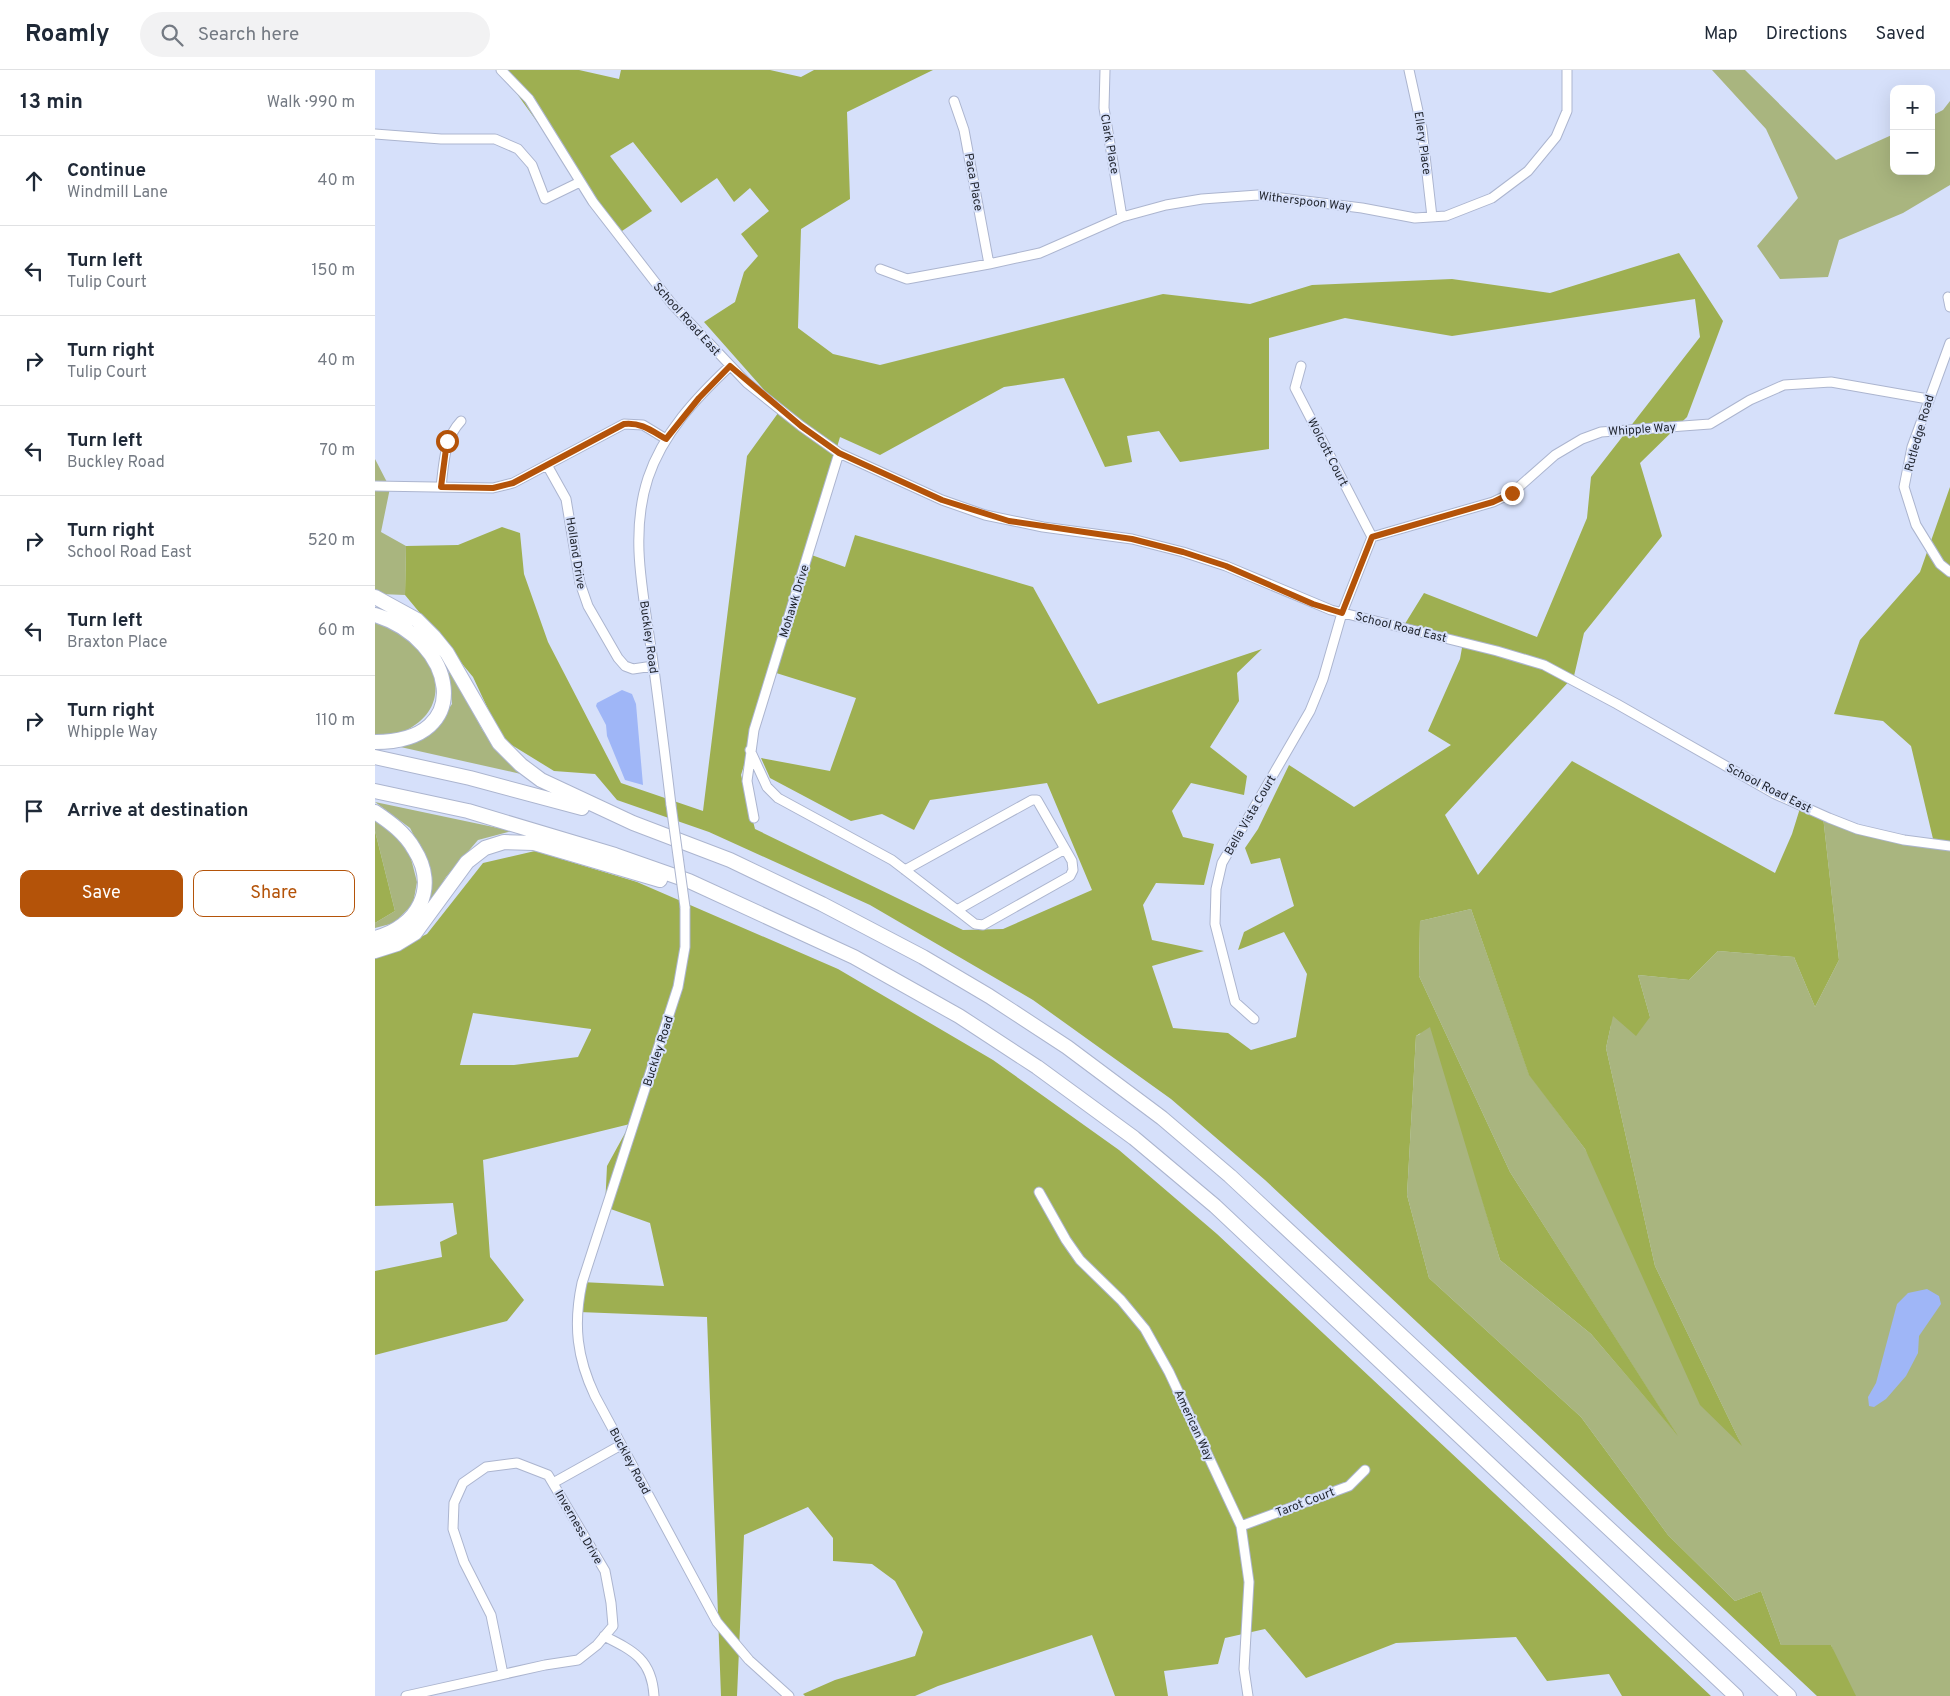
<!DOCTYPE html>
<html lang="en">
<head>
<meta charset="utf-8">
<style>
	:root { --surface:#fff; --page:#f2f2f3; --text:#1f2937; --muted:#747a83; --line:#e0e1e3; --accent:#b45309 }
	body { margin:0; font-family:Overpass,sans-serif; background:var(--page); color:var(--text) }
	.controls { position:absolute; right:15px; top:15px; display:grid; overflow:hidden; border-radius:10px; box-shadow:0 5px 20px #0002 }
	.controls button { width:45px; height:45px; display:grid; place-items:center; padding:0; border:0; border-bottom:1px solid var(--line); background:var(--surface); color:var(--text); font:25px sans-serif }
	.stop { position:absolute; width:15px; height:15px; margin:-11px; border:4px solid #b45309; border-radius:50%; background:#fff }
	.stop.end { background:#b45309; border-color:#fff; box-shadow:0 1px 5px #0008 }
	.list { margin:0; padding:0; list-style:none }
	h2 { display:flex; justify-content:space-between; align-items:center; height:65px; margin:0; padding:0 20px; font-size:21px }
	h2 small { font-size:16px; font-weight:400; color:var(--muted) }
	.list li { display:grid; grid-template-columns:32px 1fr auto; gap:15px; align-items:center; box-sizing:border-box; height:90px; padding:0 20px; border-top:1px solid var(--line) }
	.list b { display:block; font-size:19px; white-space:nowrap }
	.list p { margin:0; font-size:16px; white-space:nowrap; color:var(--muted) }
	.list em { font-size:16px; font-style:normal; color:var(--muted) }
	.actions { display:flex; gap:10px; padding:15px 20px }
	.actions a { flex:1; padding:11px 0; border:1px solid var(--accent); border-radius:10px; text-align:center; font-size:18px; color:var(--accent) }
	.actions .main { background:var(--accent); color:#fff }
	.icon { flex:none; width:28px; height:28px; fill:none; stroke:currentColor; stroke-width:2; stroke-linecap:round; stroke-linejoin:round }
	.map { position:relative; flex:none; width:1575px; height:1626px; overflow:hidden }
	header { display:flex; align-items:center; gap:30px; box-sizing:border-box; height:70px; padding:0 25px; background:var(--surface); border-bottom:1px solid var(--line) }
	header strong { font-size:24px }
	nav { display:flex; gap:28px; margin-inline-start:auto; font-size:18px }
	.search { width:350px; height:45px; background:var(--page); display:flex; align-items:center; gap:12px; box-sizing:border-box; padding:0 18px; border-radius:28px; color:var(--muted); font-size:19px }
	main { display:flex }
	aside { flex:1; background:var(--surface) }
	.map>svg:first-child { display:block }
	.green { fill:#a9b57f }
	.forest { fill:#9eaf51; fill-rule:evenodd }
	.water { fill:#9fb6f7 }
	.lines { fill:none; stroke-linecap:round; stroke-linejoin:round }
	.minor-casing { stroke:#acb5cf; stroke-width:11 }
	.highway-casing { stroke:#acb5cf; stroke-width:16 }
	.minor { stroke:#fff; stroke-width:9 }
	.highway { stroke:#fff; stroke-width:14 }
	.minor-bridge-casing { stroke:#acb5cf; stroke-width:11; stroke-linecap:butt }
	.minor-bridge { stroke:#fff; stroke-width:9 }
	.route { stroke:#b45309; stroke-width:6 }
	.labels { text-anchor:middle; stroke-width:4; stroke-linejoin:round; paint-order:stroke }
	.street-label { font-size:12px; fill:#1f232c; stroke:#d6e0fa }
</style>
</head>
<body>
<header>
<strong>Roamly</strong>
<div class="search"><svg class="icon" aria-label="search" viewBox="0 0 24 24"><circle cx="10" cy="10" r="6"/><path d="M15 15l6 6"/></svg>Search here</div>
<nav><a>Map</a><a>Directions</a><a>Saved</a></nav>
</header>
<main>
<aside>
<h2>13 min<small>Walk · 990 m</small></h2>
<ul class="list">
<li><svg class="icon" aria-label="ahead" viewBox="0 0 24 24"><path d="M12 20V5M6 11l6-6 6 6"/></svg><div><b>Continue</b><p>Windmill Lane</p></div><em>40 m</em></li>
<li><svg class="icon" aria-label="left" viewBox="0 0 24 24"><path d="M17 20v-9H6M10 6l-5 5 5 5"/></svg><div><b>Turn left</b><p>Tulip Court</p></div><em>150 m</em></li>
<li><svg class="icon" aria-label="right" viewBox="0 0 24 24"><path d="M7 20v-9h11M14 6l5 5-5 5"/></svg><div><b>Turn right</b><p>Tulip Court</p></div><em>40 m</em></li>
<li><svg class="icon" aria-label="left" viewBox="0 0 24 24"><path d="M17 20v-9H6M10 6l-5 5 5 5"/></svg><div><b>Turn left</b><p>Buckley Road</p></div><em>70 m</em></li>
<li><svg class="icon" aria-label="right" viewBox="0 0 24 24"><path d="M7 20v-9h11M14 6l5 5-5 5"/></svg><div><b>Turn right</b><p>School Road East</p></div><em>520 m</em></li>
<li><svg class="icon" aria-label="left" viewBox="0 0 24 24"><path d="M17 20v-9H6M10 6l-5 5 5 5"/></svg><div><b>Turn left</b><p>Braxton Place</p></div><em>60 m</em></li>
<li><svg class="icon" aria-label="right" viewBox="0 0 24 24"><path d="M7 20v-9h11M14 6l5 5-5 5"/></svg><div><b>Turn right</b><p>Whipple Way</p></div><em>110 m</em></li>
<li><svg class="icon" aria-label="arrive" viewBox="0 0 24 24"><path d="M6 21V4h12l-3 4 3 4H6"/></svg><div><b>Arrive at destination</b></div></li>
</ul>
<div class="actions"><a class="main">Save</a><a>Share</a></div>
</aside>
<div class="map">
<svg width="1575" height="1626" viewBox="0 0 1575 1626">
	<rect width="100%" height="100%" fill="#d6e0fa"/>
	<path class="green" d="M1337 0H1370L1461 90 1519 64V101H1556V46L1568 40 1575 31V115L1528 143 1464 170 1453 207 1405 209 1382 176 1423 128 1391 59Z
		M0 389 15 418 6 462 31 476 30 525 5 524 0 521Z
		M0 549C13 557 33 564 42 576 68 605 69 642 30 661 22 666 9 665 0 667Z
		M73 596 108 661 146 704 21 676 58 661 77 634Z
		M0 732 137 761 103 770 71 807 51 839 56 799 35 758Z
		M1448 746 1559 773 1575 774V1626H1475L1456 1575H1406L1386 1521 1360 1531 1293 1465 1206 1347 1054 1208 1032 1125 1041 966 1045 964 1052 939 1125 1190 1216 1264 1300 1362 1135 1102 1044 906 1045 851 1096 839 1154 1004 1210 1079 1366 1374 1280 1196 1231 978 1236 955 1235 945 1275 947 1263 905 1314 910 1343 881 1419 887 1440 937 1464 890Z
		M0 750 32 773 42 812 38 834 19 853 0 858V853L20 841 0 761Z"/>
	<path class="forest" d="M125 0H204L244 9 246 0H395L426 7 439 0H558L472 42 475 129 426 159 423 258 458 284 505 295 788 224 875 234 937 215 1077 209 1175 223 1304 183 1348 251 1312 347 1265 393 1287 466 1209 563 1199 606 1070 745 1103 805 1197 691 1400 803 1417 764 1426 735 1448 746 1464 890 1440 937 1419 887 1343 881 1314 910 1263 905 1275 947 1261 966 1238 946 1231 978 1280 1196 1367 1376 1325 1335 1210 1079 1154 1005 1096 839 1045 851 1044 906 1135 1102 1303 1366 1216 1264 1125 1190 1055 957 1041 966 1032 1125 1054 1208 1206 1347 1293 1465 1360 1531 1386 1521 1406 1575H1456L1481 1626H1442L890 1110 796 1029 658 930 495 835 334 762 242 730 220 704 179 701 127 669 98 607 30 525 31 476 83 475 127 457 145 463 149 504 173 572 246 713 328 741 372 386 406 339 329 252 360 232 369 202 383 186 366 164 394 141 375 118 359 132 342 108 306 133 258 72 235 86 277 141 247 161 188 88ZM1320 229 1325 267 1216 407 1212 448 1162 567 1049 523 1028 557 1088 572 1085 589 1053 661 1076 675 979 737 914 695 883 759 870 778 876 794 905 788 919 836 869 862 863 880 909 862 932 904 921 967 876 980 853 963 798 958 777 896 829 881 777 870 768 835 781 813 829 815 839 774 808 767 797 741 816 713 869 725 872 706 835 677 864 631 862 603 887 579 723 634 658 517 480 465 470 497 431 483 465 367 505 385 629 317 689 308 730 397 757 392 752 366 784 361 805 392 894 379V268L970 248 1077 266ZM398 602 481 628 455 701 386 688 395 708 476 751 507 744 539 760 555 730 672 713 717 820 628 859 588 860 380 759 366 705Z
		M1575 417V774L1559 773 1536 676 1508 651 1459 644 1485 570 1545 502Z
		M0 761 20 841 0 853Z
		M160 781 262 812 463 899 618 990 744 1080 842 1164 1336 1626H1247L1234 1604 1172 1611 1141 1567 1021 1573 931 1608 890 1559 850 1568 843 1594 789 1601 793 1626H740L717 1565 563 1616 540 1626H430L428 1624 460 1610 540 1586 548 1562 520 1511 497 1494 458 1491V1468L433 1437 369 1465 362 1626H346L332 1247 204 1242 206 1212 289 1216 275 1153 230 1137 232 1096 255 1054 108 1090 115 1187 149 1230 132 1251 0 1285V1201L67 1187 65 1172 82 1164 78 1133 0 1136V889L52 864 108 793ZM98 943 216 959V960L203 987 139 995H85Z"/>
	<path class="water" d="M247 620 257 624 261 634 268 715 250 710 232 666 231 655 221 636 222 633Z
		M1552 1219 1564 1226 1566 1234 1544 1266 1543 1283 1531 1306 1511 1329 1499 1337 1494 1336 1493 1327 1501 1313 1522 1234 1533 1223Z"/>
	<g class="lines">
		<defs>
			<path id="minor" d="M126 0 154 29 218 132 297 234 372 313 426 356 464 383 567 430 610 445 668 457 757 469 808 482 851 496 956 540 1122 581 1169 595 1242 634 1400 724 1454 748 1482 759 1529 770 1575 776
				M730 0 729 38 747 147
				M1034 0 1047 59 1057 147
				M579 31 589 60 614 194
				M0 64 66 69H120L143 79 157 95 170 129 205 112
				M505 199 532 209 614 194 665 183 747 147 791 135 827 129 883 125 987 138 1040 148 1071 146 1117 128 1153 101 1181 67 1192 41V0
				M1573 227 1575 237
				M1575 273 1537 377 1529 417 1541 455 1565 494 1575 502
				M926 296 920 318 997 467
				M172 395 191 429 205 513 213 536 243 588 250 596 258 599 278 596
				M0 416 118 418 138 413 249 354 268 355 291 369
				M66 417C69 393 69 369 86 351
				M997 467 1118 432 1137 423 1180 385 1207 369 1226 362 1335 354 1375 330 1409 315 1456 312 1553 329
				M375 680 392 717 403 728 517 790 582 840 690 779
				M296 735C290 685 284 635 277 585 269 526 254 466 273 408 288 363 321 328 355 296
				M379 748 372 711 379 660 464 383
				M530 800 657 730H662L697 791 698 800 695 806 608 855 600 854 582 840
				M310 837V877L303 917 207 1213C198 1255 202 1288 220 1326L342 1552 374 1590 414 1626
				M879 949 860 932 840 854 841 819 847 793 935 641 948 609 967 543 997 467
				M664 1122 691 1170 705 1190 746 1230 770 1259 794 1302 866 1456 874 1512 869 1599 873 1626
				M178 1413 246 1375
				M866 1456 974 1416 990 1400
				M229 1566C259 1581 277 1590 279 1626
				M31 1626 170 1595 203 1590 222 1575 238 1556 236 1533 230 1501 173 1405 142 1393 111 1397 88 1413 79 1433 78 1459 89 1492 116 1545 128 1604"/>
			<path id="highway" d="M0 527 42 550 59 567 72 583 124 673 146 695 166 710 258 753 355 790 447 834 548 887 614 926 692 977 787 1048 855 1106 1414 1626
				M0 545C80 569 103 672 0 672
				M0 687 95 708 207 738
				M0 721 93 741 240 785 314 811 479 887 584 946 662 997 759 1068 840 1136 1361 1626
				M0 742C15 752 30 763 39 779 64 818 43 857 0 868
				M0 881 22 874 40 863 92 792 110 778 129 772 159 773 285 810"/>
		</defs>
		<use href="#minor" class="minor-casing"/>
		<use href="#highway" class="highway-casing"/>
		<use href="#minor" class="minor"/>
		<use href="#highway" class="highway"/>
		<defs>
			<path id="minor-bridge" d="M296 735 310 837"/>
		</defs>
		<use href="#minor-bridge" class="minor-bridge-casing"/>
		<use href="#minor-bridge" class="minor-bridge"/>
	</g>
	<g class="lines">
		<path class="route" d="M72 371 66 417 118 418 138 413 249 354C266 352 277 361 291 369L324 328 355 296 426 356 464 383 567 430 634 451 757 469 808 482 851 496 938 534 967 543 997 467 1118 432 1137 423"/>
	</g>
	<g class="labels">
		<g class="street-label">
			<text transform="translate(1048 73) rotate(82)" y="4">Ellery Place</text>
			<text transform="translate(735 74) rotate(80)" y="4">Clark Place</text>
			<text transform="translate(599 112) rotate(80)" y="4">Paca Place</text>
			<text transform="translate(930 131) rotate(7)" y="4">Witherspoon Way</text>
			<text transform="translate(312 249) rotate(48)" y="4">School Road East</text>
			<text transform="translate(1267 359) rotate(-4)" y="4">Whipple Way</text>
			<text transform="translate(1544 363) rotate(-74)" y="4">Rutledge Road</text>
			<text transform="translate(953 382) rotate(63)" y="4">Wolcott Court</text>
			<text transform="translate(201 483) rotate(81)" y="4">Holland Drive</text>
			<text transform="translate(419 531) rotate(-73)" y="4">Mohawk Drive</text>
			<text transform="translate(1026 557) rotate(14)" y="4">School Road East</text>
			<text transform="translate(274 567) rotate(82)" y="4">Buckley Road</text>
			<text transform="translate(1394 718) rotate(27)" y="4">School Road East</text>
			<text transform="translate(875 745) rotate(-60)" y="4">Bella Vista Court</text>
			<text transform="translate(283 981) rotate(-72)" y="4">Buckley Road</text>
			<text transform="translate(819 1355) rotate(65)" y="4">American Way</text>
			<text transform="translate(255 1391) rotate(62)" y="4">Buckley Road</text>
			<text transform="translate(930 1432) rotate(-21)" y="4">Tarot Court</text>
			<text transform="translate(204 1457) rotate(60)" y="4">Inverness Drive</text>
		</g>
	</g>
</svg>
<div class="controls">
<button>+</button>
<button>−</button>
</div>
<div class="stop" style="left:72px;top:371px"></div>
<div class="stop end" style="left:1137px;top:423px"></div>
</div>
</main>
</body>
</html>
